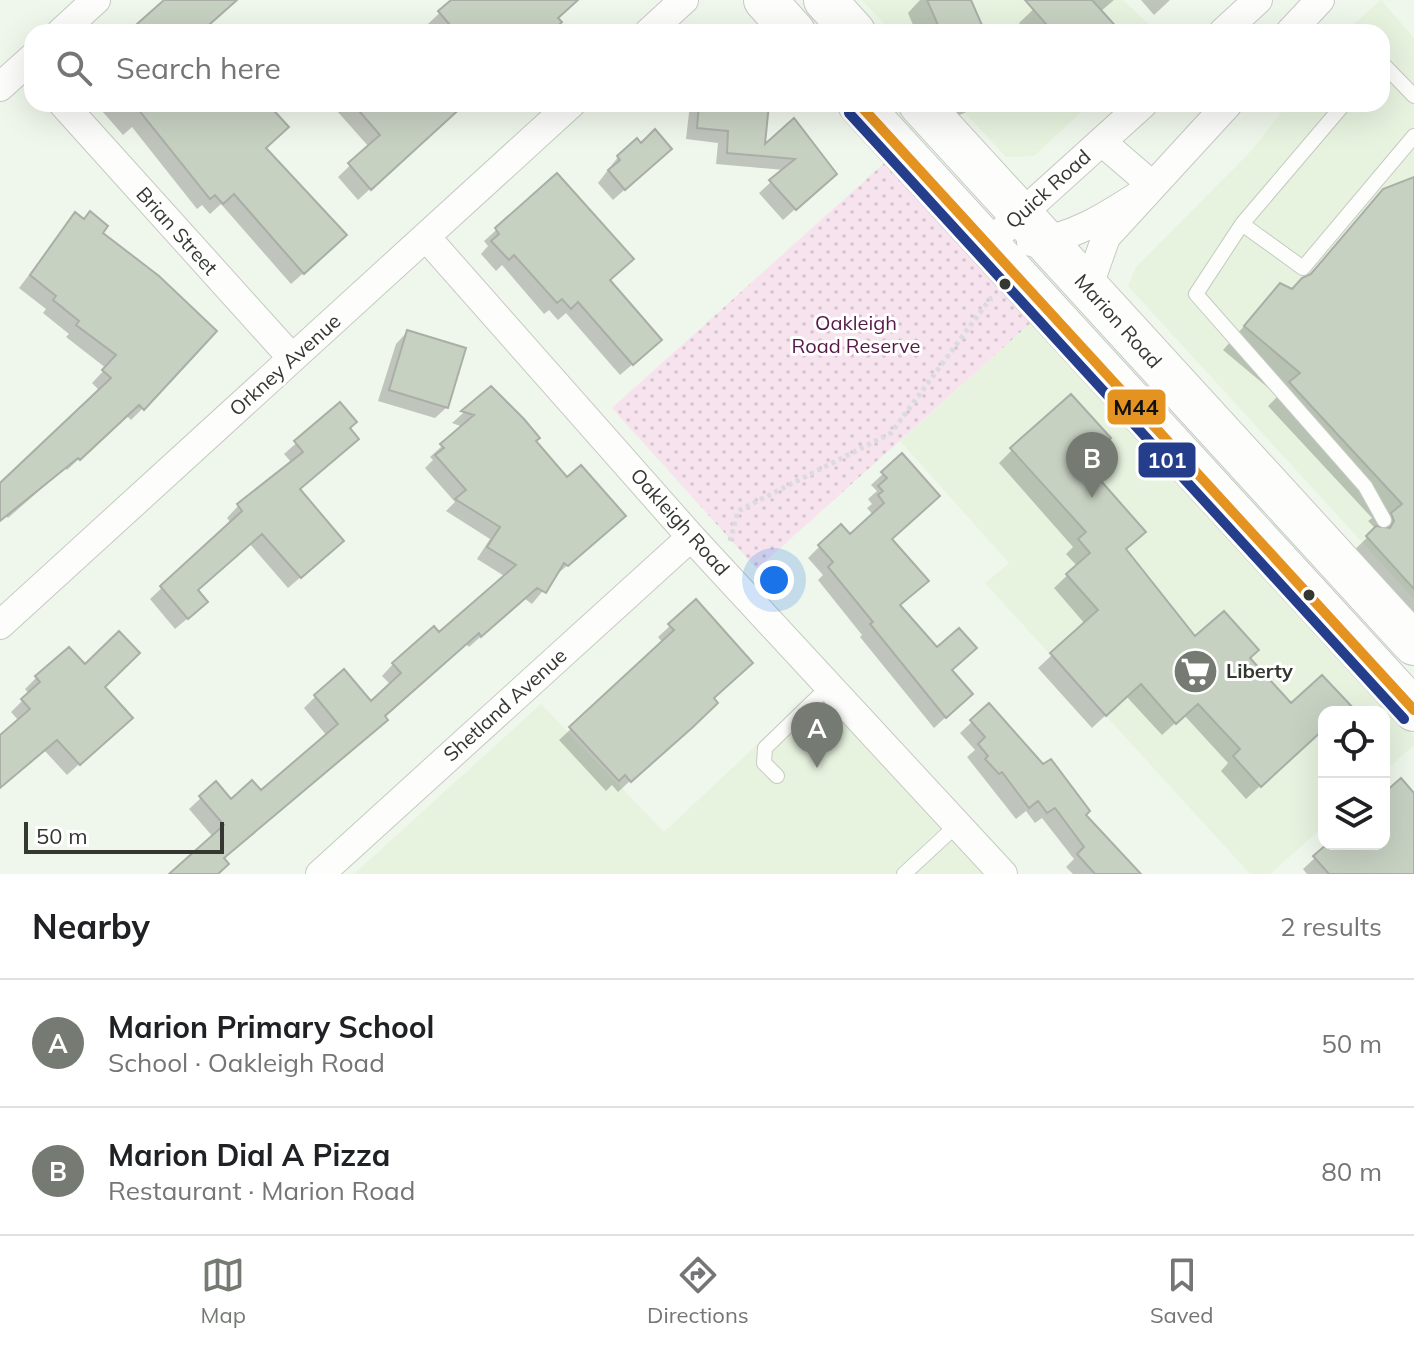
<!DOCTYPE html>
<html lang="en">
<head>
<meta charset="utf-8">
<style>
	:root { --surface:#fff; --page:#f2f2f2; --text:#202124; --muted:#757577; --line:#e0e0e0; --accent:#757a72 }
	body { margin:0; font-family:Mulish,sans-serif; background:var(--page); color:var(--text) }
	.controls { position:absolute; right:24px; bottom:24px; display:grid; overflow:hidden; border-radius:16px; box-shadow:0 8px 32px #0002 }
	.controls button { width:72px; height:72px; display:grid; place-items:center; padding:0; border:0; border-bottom:2px solid var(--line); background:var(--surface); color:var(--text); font:40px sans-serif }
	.scale { position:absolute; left:24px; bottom:20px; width:200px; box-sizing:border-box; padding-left:8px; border:4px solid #343831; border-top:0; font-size:22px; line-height:28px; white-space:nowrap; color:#343831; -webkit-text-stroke:6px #fff; paint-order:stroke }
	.you { position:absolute; left:774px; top:580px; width:28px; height:28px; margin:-20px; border:6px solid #fff; border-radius:50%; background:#1a73e8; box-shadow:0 0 0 12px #1a73e833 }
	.badge { display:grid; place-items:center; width:52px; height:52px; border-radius:50%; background:var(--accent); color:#fff; font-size:26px; font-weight:700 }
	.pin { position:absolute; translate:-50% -66px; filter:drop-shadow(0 2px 4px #0008) }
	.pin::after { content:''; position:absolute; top:42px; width:28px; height:24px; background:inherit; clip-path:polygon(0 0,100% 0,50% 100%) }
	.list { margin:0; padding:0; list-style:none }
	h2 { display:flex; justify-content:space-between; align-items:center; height:104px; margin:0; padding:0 32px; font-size:34px }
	h2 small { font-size:26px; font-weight:400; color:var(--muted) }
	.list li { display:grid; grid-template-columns:52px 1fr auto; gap:24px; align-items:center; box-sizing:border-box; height:128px; padding:0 32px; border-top:2px solid var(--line) }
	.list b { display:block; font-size:30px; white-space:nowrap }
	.list p { margin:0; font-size:26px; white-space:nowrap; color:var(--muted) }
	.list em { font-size:26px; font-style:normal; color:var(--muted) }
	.icon { flex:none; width:44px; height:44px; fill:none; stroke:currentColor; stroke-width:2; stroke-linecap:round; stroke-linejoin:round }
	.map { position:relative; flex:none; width:1414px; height:874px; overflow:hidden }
	.search { position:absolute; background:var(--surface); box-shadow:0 8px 32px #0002; left:24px; right:24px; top:24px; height:88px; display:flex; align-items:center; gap:20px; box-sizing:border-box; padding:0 28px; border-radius:24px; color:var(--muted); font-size:30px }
	.sheet { height:360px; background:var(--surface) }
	nav { display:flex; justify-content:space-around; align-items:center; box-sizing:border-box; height:112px; border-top:2px solid var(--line); background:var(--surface); font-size:22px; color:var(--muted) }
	nav a { display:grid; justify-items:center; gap:4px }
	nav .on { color:var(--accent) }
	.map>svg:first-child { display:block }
	.built { fill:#e7f3df }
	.green { fill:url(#green-dots) }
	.shadow { fill:#0003 }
	.building { fill:#c7d1c2; stroke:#aaaea7; stroke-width:2 }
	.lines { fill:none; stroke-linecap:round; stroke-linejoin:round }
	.lane-casing { stroke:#c5cac2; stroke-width:16 }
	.street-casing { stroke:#c5cac2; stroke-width:30 }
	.primary-casing { stroke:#c5cac2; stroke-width:44 }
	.path { stroke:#dbdcda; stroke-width:5; stroke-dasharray:4 4; stroke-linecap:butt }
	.lane { stroke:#fdfefc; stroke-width:14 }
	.street { stroke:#fdfefc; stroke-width:28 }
	.primary { stroke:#fdfefc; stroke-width:42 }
	.bus-1-casing { stroke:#fff; stroke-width:16 }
	.bus-2-casing { stroke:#fff; stroke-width:16 }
	.bus-1 { stroke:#e59320; stroke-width:10 }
	.bus-2 { stroke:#243e8c; stroke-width:10 }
	.bus-dot { fill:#343831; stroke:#fff; stroke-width:3 }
	.labels { text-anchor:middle; stroke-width:6; stroke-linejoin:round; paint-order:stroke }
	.street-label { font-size:20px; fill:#343831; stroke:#fff }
	.park-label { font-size:20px; fill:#571949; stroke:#fff }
	.poi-label { font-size:20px; font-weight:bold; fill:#343831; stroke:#fff; text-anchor:start }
	.line-badge { stroke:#fff; stroke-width:3 }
	.badge-label { font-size:22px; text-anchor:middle; font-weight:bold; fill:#fff }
	.pale-badge-label { font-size:22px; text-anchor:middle; font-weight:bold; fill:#111 }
</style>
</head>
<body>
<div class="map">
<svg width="1414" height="874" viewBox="0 0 1414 874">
	<defs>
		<pattern id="green-dots" width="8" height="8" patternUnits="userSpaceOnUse" patternTransform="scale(2)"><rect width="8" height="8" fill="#f7e3ee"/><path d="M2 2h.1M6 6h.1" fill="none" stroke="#d4c4cd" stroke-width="1.8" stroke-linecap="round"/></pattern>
	</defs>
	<rect width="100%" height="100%" fill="#eff6eb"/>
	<path class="built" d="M862 0H1123L1157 32H892Z
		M1381 0 1414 38V599L1128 286 1136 267 1252 150 1288 104H1382V32H1345Z
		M957 104H1090L1034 156 1006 157Z
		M1035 319 1414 736V745L1384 772V712H1324V826L1270 874H1250L985 583 1009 563 900 441Z
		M824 682 997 874H354L541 704 664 832Z"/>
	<path class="green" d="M891 157 1035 319 757 569 612 408Z"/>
	<path class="shadow" d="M453 0H561L550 32H434L428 24Z
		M920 0H969L983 32H916L908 13Z
		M1043 0H1114L1100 12 1118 32H1027L1019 23Z
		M1141 0H1170L1154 15Z
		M96 104H265L264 148 333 247 291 284 221 204 210 214 202 205 197 209 132 127 123 135Z
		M344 104H463L358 200 338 177 369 147 337 111Z
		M690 104H767L763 149 794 121 822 185 783 220 759 193 784 170 716 164 718 143 686 139Z
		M948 104H984L953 118Z
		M618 157 658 160 613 200 598 183Z
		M557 176 648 351 620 375 566 313 558 320 549 310 544 314 502 265 496 271 481 254 488 246 484 241Z
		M1414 187V625L1344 560 1376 529 1368 521 1372 518 1268 406 1278 396 1223 350 1280 285 1292 291 1306 278 1384 190Z
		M75 214 100 233 143 408 131 420 126 415 67 470 65 468 8 518 5 515 0 520V485L100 391 92 383 106 368 66 337 69 334 43 313 46 309 19 288Z
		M407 332 447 407 435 418 378 401 396 344Z
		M491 388 611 528 555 576 532 604 524 598 469 647 466 644 222 859 217 874H172L213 837 189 809 216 784 231 801 261 793 327 736 304 708 315 697 344 672 371 703 391 685 382 676 393 664 439 635 506 577 477 559 490 539 446 511 455 502 425 468 433 460 430 457 463 427 452 423Z
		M340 404 298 490 330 552 288 588 250 544 196 590 194 613 175 629 150 599 231 523 227 518 238 506 292 463 284 454Z
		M1101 445 1092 473 1124 550 1195 639 1247 659 1291 706 1340 712H1324V727L1246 799 1221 771 1228 763 1184 715 1162 735 1126 696 1092 728 1038 668 1085 624 1054 588 1077 566 1066 554 1073 547 999 463 1012 450Z
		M902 456 890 540 898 606 950 671 959 705 934 728 860 637 862 635 818 580 823 575 808 558 820 546 850 536 873 515 867 508 872 504 868 499 877 491 871 485Z
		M696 602 711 699 703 714 618 792 612 785 606 791 559 740 663 643 658 637Z
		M36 678 102 687 118 729 67 775 44 750 0 787V737L19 721 11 712 29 694 25 689Z
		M989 706 1084 815 1140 874H1073L1066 867 1074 859 1042 818 1035 823 1026 811 1016 819 967 757 975 750 960 733Z
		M1384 796H1414V874H1307L1303 869 1330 844H1384Z"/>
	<path class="building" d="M164 0H237L201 32H128Z
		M451 0H578L558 18 562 22 552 32H456L438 11Z
		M927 0H971L985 32H941Z
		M1025 0H1092L1121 32H1053Z
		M134 104H268L289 127 266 148 347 235 304 274 234 194 223 204 215 195 210 199Z
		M353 104H465L371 190 348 163 380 135Z
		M699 104H769L765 144 794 118 837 174 796 210 769 180 795 159 727 153 728 131 697 128Z
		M655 129 672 149 625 190 608 170 620 160 617 156 637 138 641 143Z
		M557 173 634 259 610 280 662 340 633 365 578 302 571 309 562 299 557 303 514 255 509 260 491 241 499 234 495 228Z
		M1414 177V589L1366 536 1376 526 1390 528 1394 521 1391 513 1402 504 1289 382 1300 373 1244 326 1280 283 1292 289 1302 278 1311 274 1383 189Z
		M90 211 108 226 103 233 159 276 217 331 144 410 139 405 80 460 78 458 0 521V483L111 378 102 370 116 355 76 325 79 321 53 300 56 296 30 275 75 212 84 219Z
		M407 330 466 348 448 408 389 390Z
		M491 386 524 419 540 438 536 441 567 477 581 465 626 516 568 566 564 563 546 593 537 588 481 637 479 633 385 716 388 720 224 858 229 864 218 874H169L224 825 199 796 216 781 231 799 252 780 261 790 338 724 314 695 344 669 371 701 401 673 392 663 434 626 439 632 516 565 487 547 500 527 455 499 466 490 435 455 444 448 440 444 474 415 461 411Z
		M1071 394 1111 438 1104 445 1113 455 1094 473 1146 532 1126 549 1195 636 1224 611 1259 650 1250 658 1291 703 1322 675 1357 712H1324V729L1261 787 1233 756 1240 749 1198 704 1176 724 1141 684 1106 716 1050 653 1098 610 1066 574 1090 553 1078 539 1086 532 1010 448Z
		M340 402 357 422 350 428 359 439 300 489 344 541 301 578 262 534 198 590 208 602 188 619 160 586 242 511 237 504 303 452 294 441Z
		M902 453 940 496 892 539 929 581 900 605 937 647 959 628 977 648 952 670 973 694 946 718 870 624 873 622 828 567 833 562 818 545 841 524 850 534 884 503 878 495 883 491 878 486 887 478 881 472Z
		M696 599 753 663 714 698 718 703 693 727 631 782 625 775 619 781 569 727 674 630 668 624Z
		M119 631 140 653 105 687 133 718 80 765 57 740 0 788V735L30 709 21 699 40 682 35 676 69 647 85 664Z
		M989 703 1043 764 1051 759 1090 811 1086 815 1141 874H1095L1077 854 1084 847 1055 808 1047 813 1038 801 1029 808 1002 772 999 774 985 759 988 756 978 744 985 737 970 720Z
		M1401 778 1414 793V874H1329L1313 856 1327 844H1384V793Z"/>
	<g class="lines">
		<defs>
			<path id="lane" d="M1382 63 1414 96
				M1344 104 1242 224 1196 294 1365 486 1384 520
				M1242 224 1303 268 1414 136
				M777 776 764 763 765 748 829 686
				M904 874 957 825"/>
			<path id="street" d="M61 32 96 0
				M649 32 684 0
				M1223 32 1258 0
				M1290 32 1320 0
				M0 87 32 58
				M63 104 292 358
				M426 237 691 537 1003 874
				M1031 242C1076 239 1117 209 1153 186L1102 142
				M987 245 1143 104
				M1088 288 1106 237 1228 104
				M0 625 571 104
				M320 874 691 537"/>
			<path id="primary" d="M765 0 794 32
				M825 0 854 32
				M859 104 1414 710
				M920 104 1414 644"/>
		</defs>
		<use href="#lane" class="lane-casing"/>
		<use href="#street" class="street-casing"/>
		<use href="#primary" class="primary-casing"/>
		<path class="path" d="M730 541 738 511 891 433 990 299 994 298"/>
		<use href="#lane" class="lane"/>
		<use href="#street" class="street"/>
		<use href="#primary" class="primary"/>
		<defs>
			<path id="bus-1" d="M859 104 1414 710"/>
			<path id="bus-2" d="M849 113 1404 719"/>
		</defs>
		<use href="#bus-1" class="bus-1-casing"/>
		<use href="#bus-2" class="bus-2-casing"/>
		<use href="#bus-1" class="bus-1"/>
		<use href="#bus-2" class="bus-2"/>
	</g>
	<defs>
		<symbol id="supermarket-disc" viewBox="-11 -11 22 22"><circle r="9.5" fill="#757a72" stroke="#fff"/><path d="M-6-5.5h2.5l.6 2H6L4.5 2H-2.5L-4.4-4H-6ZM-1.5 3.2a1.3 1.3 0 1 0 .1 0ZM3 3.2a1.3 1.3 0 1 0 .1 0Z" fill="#fff"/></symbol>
	</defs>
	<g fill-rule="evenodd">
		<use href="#supermarket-disc" x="1170" y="646" width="51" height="51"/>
	</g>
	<g class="bus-dot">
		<circle cx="1005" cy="284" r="7"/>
		<circle cx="1309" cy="595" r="7"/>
	</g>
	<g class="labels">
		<g class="street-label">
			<text transform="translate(1048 189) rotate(-42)" y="7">Quick Road</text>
			<text transform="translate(177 231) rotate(48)" y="7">Brian Street</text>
			<text transform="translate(1118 321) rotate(48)" y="7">Marion Road</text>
			<text transform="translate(285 365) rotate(-42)" y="7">Orkney Avenue</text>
			<text transform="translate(680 522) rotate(48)" y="7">Oakleigh Road</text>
			<text transform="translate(505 705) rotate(-42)" y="7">Shetland Avenue</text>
		</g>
		<g class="park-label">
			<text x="856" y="330">Oakleigh<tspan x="856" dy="23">Road Reserve</tspan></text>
		</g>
		<g class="poi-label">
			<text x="1226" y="678">Liberty</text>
		</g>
	</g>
	<g class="line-badge">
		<rect x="1106" y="388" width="61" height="38" rx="8" fill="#e59320"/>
		<rect x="1137" y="441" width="60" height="38" rx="8" fill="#243e8c"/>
	</g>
	<g class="badge-label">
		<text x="1167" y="468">101</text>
	</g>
	<g class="pale-badge-label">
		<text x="1136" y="415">M44</text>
	</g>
</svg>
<div class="controls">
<button><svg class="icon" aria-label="locate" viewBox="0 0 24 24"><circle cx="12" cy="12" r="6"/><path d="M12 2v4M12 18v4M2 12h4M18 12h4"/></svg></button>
<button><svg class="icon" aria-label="layers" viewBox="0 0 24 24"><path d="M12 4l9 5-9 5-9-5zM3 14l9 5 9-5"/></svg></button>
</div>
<div class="scale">50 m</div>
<div class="you"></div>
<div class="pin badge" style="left:817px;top:768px">A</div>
<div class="pin badge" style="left:1092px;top:498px">B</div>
<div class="search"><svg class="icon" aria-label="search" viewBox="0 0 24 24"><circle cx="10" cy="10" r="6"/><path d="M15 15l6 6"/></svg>Search here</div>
</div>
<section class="sheet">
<h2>Nearby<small>2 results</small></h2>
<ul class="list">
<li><span class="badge">A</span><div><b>Marion Primary School</b><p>School · Oakleigh Road</p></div><em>50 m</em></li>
<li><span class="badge">B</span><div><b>Marion Dial A Pizza</b><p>Restaurant · Marion Road</p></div><em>80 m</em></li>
</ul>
</section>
<nav>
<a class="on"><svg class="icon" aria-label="map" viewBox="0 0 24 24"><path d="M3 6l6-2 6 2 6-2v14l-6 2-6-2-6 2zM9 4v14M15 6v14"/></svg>Map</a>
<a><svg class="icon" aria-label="directions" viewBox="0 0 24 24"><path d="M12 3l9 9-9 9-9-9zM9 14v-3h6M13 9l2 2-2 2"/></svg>Directions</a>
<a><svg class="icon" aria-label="saved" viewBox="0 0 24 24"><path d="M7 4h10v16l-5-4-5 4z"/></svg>Saved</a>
</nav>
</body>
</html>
